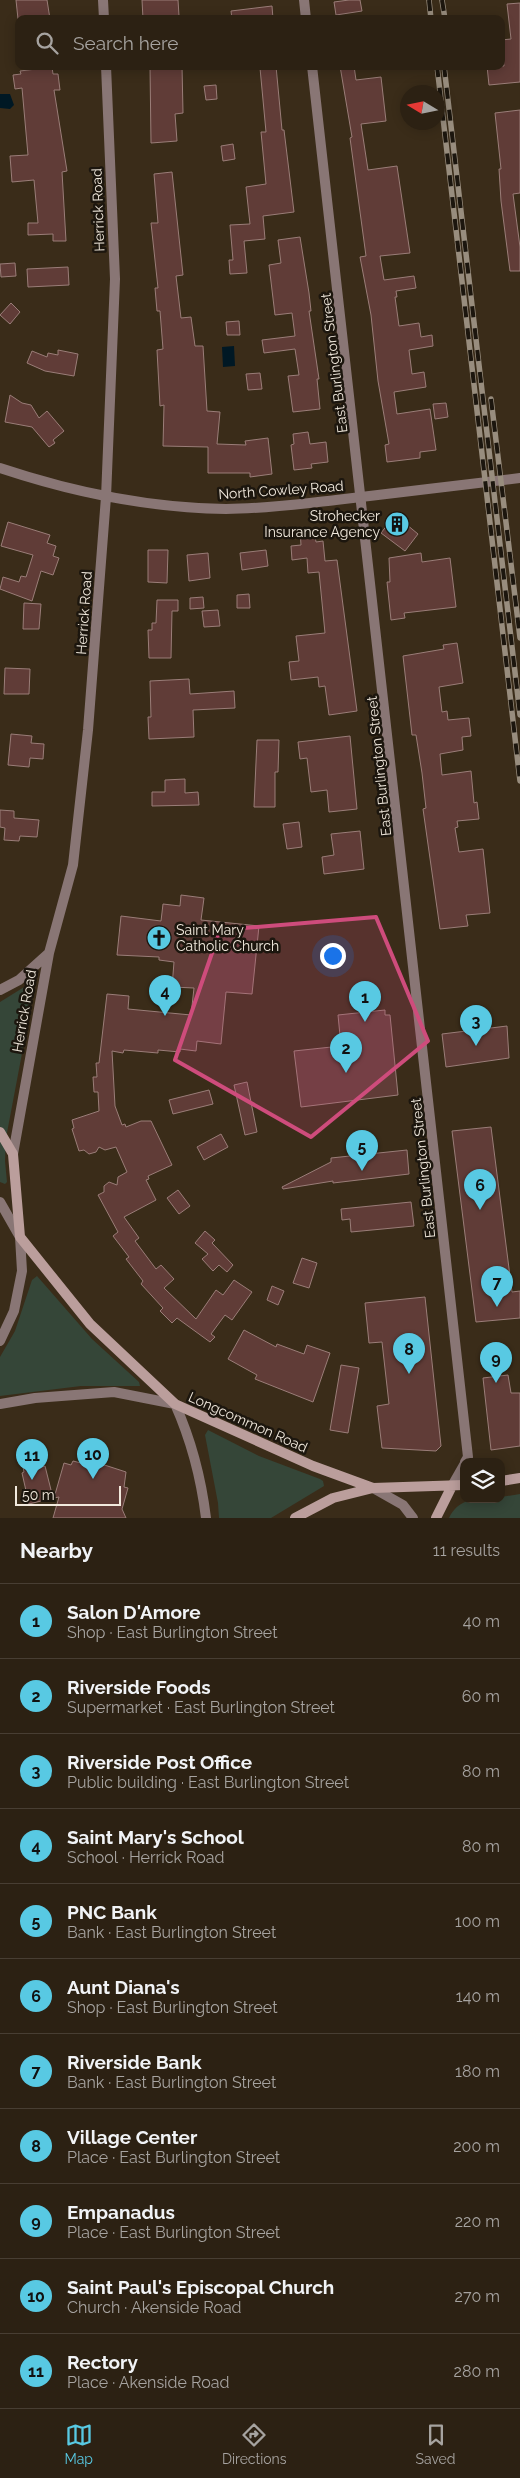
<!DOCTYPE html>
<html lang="en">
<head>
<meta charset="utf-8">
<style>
	:root { --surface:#2c2113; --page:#34291c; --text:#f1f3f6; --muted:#a6a3a0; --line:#483e33; --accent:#58c9e3 }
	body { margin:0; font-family:Raleway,sans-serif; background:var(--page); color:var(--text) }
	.controls { position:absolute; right:15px; bottom:15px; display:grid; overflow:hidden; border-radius:10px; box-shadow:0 2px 12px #0003 }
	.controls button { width:45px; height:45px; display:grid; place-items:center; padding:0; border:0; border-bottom:1px solid var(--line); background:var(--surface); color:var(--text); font:25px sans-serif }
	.compass { position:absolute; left:400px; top:85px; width:45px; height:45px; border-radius:50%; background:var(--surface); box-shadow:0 2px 12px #0003; rotate:280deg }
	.scale { position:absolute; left:15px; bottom:12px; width:106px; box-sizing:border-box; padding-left:5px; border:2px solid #f1e9dd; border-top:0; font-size:14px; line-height:18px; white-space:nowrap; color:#f1e9dd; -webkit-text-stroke:4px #1c160e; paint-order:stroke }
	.you { position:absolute; left:332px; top:955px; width:18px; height:18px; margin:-12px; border:4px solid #fff; border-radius:50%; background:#1a73e8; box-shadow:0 0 0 8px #1a73e833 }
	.badge { display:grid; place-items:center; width:32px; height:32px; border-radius:50%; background:var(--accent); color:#111; font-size:16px; font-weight:700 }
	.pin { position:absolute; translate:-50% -41px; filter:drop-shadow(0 1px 2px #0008) }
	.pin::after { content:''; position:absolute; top:26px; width:18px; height:15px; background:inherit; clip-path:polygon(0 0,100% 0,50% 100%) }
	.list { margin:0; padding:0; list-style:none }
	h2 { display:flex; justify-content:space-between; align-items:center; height:65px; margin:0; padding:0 20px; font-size:21px }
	h2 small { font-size:16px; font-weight:400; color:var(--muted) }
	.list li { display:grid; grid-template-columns:32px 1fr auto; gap:15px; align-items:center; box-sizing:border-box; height:75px; padding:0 20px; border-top:1px solid var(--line) }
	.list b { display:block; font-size:19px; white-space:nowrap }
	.list p { margin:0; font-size:16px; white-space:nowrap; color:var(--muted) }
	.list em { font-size:16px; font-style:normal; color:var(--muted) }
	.icon { flex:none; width:28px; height:28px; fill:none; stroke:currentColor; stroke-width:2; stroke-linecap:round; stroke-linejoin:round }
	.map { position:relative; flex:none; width:520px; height:1518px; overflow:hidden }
	.search { position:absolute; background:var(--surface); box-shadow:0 2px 12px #0003; left:15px; right:15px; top:15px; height:55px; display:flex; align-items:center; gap:12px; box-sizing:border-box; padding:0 18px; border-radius:10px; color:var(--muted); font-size:19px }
	.sheet { height:890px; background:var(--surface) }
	nav { display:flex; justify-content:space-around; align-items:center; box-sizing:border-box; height:70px; border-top:1px solid var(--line); background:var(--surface); font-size:14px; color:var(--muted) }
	nav a { display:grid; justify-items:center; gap:2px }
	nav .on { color:var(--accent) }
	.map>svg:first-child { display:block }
	.green { fill:#354638 }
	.water { fill:#001824 }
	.building { fill:#603c37; stroke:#9a7d78 }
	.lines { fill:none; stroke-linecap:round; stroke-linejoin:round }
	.street { stroke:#897675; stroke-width:10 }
	.secondary { stroke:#bb9e9c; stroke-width:10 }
	.rail-casing { stroke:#988d7e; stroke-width:5.5 }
	.rail { stroke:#1c160e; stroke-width:4; stroke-dasharray:11; stroke-linecap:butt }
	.marked { fill:#ce4c7c; fill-opacity:0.2; stroke:#ce4c7c; stroke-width:4; stroke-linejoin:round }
	.labels { text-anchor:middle; stroke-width:5; stroke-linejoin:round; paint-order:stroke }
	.street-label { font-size:14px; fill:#f1e9dd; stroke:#1c160e }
	.poi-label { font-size:14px; fill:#f1e9dd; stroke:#1c160e; text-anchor:end }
</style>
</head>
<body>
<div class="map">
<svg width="520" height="1518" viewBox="0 0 520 1518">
	<rect width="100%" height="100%" fill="#3a2c19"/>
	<path class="green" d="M29 984H33L34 990 6 1138 5 1161 7 1182 5 1184 0 1182V1002Z
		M37 1276 92 1339 139 1382 140 1386H81L0 1396V1357L15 1331 32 1280Z
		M208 1430 259 1456 320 1479 323 1481 324 1486 271 1518H219L218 1503 205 1435Z
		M520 1494V1518H449C460 1496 479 1499 501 1499V1497Z"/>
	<path class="water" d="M0 94H10L14 105 10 109 0 108Z
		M234 346 235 366 223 367 222 347Z"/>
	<path class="building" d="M16 0H47L50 19H18Z
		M142 0H178L179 16 143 19Z
		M349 0H360L362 11 336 15 334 2Z
		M520 3V82L489 85 487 66H504L501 40 511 39 507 4Z
		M272 6 273 19H232L231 11Z
		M150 66H182L183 113 175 114 177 141 151 143Z
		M276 66 282 130H284L294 212 263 216 265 239 244 241 247 273 230 274 229 260H233L230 225 250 224 246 187 266 184 261 132H266L260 68Z
		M340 66H354L356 80 381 77 386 121 361 124 368 170 397 166 410 253 380 256 384 280 414 276 416 288 396 291 397 297H395L399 326 419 323 421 337 432 335 433 346 409 350 412 374 424 372 426 387 394 392 397 414 430 409 436 450 420 452V458L387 462 385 445 389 444 378 381 371 315 360 257 366 256 350 138 352 137Z
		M52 67 53 74H58L60 90H54L67 171 62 172 66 241H53V234L28 235V223H38L34 180 12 182 10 156 28 155 22 88 15 89 13 75 21 74 20 71Z
		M216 85 217 99 206 100 204 86Z
		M520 110V193L513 194 520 247V271H510L501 201 499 169H501L495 113Z
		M233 144 235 159 223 161 221 146Z
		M172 172 183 275 176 276 181 318 191 317 195 346H203L207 411 220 412 217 444 246 445 245 441 268 438 272 474 250 477V473H208V447L163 446 164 405 160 406 157 350 163 349 160 311H157L155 288H158L151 223H158L154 174Z
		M300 237 309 293 311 311H309L319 379H317L320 409 293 412 288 376 299 375 295 349 264 353 262 340 295 336 292 313 275 315 269 265 281 263 278 240Z
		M15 263 16 276 1 277 0 264Z
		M68 267 69 285 28 287 27 269Z
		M11 303 20 312 10 324 0 315Z
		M239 321 240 335H227L226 322Z
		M58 350 78 354 74 376 45 371 27 363 32 351 47 357 48 353 58 355Z
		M260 373 262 389 248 390 246 374Z
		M10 395 22 403 31 405 39 418 47 411 64 431 53 440 55 443 49 447 32 427 5 422Z
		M446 403 448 417 435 419 433 404Z
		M308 432 310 444 326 442 328 462 311 464 312 468 294 470 291 445 294 444 293 434Z
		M395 515 418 534 405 551 381 533Z
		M8 522 50 535 47 543 56 546 53 556 59 558 53 575 41 571 32 601 0 589 3 577 19 582 21 576 26 577 33 555 1 546Z
		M314 529 316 542 323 541 325 561 337 560 357 711 329 715 325 686 319 687 318 677 291 680 289 662 299 661 296 636 325 633 319 572 308 573 307 558 292 560 291 546 301 545 300 530Z
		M148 550H168L167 583 148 582Z
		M266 550 268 566 242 570 240 553Z
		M208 553 210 578 189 581 187 555Z
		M421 553 422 562 450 558 456 607 404 613 405 618 391 620 387 582H390L389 558Z
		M249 594 250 608H237V595Z
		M203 597 204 608 190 609V598Z
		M157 600H178V611H172L171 658H149L148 630H152V623H156Z
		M24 603 41 604 39 629H23Z
		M218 610 220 626 204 627 202 611Z
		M457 643 463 683 439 687 442 712 447 711 448 720 469 718 471 736 462 737 463 750 440 754 442 775 471 771 474 803 477 802 479 819 457 821 458 827 455 828 459 852 483 849 490 913 466 915 468 926 440 929 423 809 426 808 422 773 416 735H412L403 656 444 649 443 645Z
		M5 668 30 669 29 694H4Z
		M189 679 190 694 234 691 235 708 193 710 194 737 149 739 148 717H151L150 681Z
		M11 734 32 736 31 743 44 744 43 759 30 758 29 767 8 765Z
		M350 736 357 809 329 812 327 790 311 792 307 758 300 759 298 742Z
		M257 740H279L278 772H275V807H254Z
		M185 779V793L198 792 199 805 152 806V792H165V780Z
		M0 810 14 811V818L39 820 37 837 20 836 19 841 4 840 5 828 0 827Z
		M299 822 302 847 287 849 283 824Z
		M360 831 364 869 324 874 322 857 334 855 331 834Z
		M181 895 204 898 201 920 259 926 252 994 226 992 221 1044 197 1041 196 1051 180 1049V1052L158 1050V1053L124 1050 123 1053 112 1051 115 1106 122 1125 125 1124 126 1127 141 1121H151L172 1165 148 1176 149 1179 146 1180 156 1200 124 1217 139 1238 135 1241 156 1269 161 1265 174 1279 164 1288 196 1319 216 1290 223 1295 234 1280 252 1292 232 1320 225 1315 211 1334 215 1337 210 1342 177 1318 172 1323 160 1311 163 1308 141 1284 143 1281 126 1259 129 1257 113 1236 118 1232 98 1195 104 1192V1186L109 1182 117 1185 118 1177 127 1172 116 1147 105 1150 99 1147 96 1152 89 1154 84 1150 79 1151 72 1129 74 1128 72 1120 99 1111 98 1092H94L93 1077H97L96 1063H99L107 994 129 996 128 1009 191 1015 194 988 172 987 174 962 159 960V957L117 955 121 916 161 921 163 904 180 906Z
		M385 1010V1015H390L398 1095 301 1107 294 1051 341 1046 338 1015Z
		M507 1026 509 1058 446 1067 442 1034Z
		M247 1082 257 1132 245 1135 234 1085Z
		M209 1090 213 1104 173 1114 169 1100Z
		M491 1127 512 1292 520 1291V1318L476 1322 452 1131Z
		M221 1134 228 1147 204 1160 197 1147Z
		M407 1150 409 1174 333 1183V1181L283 1189 282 1187 331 1162V1158Z
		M178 1190 190 1206 179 1214 167 1198Z
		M411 1202 414 1226 351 1232 350 1219 342 1220 341 1209Z
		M205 1231 215 1240 212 1243 233 1265 227 1272 219 1265 213 1271 202 1259 208 1254 195 1243Z
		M302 1258 317 1263 309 1288 293 1283Z
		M272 1286 284 1291 278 1305 267 1300Z
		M425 1297 441 1446 436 1451 382 1448 377 1406 389 1404 382 1342 369 1343 365 1303Z
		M244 1330 276 1347 277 1344 304 1354 307 1345 330 1353 313 1402 255 1379 257 1375 228 1359Z
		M341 1365 359 1368 348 1433 330 1430Z
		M508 1375 511 1393H520V1446L491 1450 483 1378Z
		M35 1458 38 1468 45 1466 53 1498 29 1504 22 1473 24 1472 22 1462Z
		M86 1459 126 1472 124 1487 128 1488 122 1509 126 1518H53L59 1497 54 1498 64 1463 71 1465 73 1461 85 1464Z"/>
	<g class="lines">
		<path class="street" d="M103 0 104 19
			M304 0 306 19
			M312 66C367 529 417 993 468 1457L465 1462
			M0 468C72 492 150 508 226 509 263 509 299 504 336 500 397 493 459 485 520 478
			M0 990 19 980 49 953
			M13 1154 49 953 73 865 88 730 106 497 115 279 106 66
			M0 1202 20 1237 22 1271 14 1311 0 1341
			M0 1404 35 1398 114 1392 175 1404C192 1442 201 1477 206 1518
			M452 1486 464 1465
			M373 1488 403 1505 413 1518"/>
		<path class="secondary" d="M0 1132 13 1154 20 1237 90 1324 175 1404 313 1466 373 1488 464 1485
			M501 1481 520 1478
			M295 1518 333 1498 373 1488
			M436 1518 452 1486"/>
		<defs>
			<path id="rail" d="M429 0 431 19
				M442 0 445 19
				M437 66 520 781
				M444 66 520 715
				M491 399 520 638"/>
		</defs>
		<use href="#rail" class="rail-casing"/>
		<use href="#rail" class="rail"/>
	</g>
	<path class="marked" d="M376 917 428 1041 311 1137 175 1060 220 930Z"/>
	<defs>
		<symbol id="building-disc" viewBox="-11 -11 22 22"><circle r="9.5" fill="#58c9e3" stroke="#1c160e"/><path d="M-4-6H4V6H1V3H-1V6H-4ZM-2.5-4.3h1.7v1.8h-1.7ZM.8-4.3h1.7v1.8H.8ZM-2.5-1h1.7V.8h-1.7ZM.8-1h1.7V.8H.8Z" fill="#111"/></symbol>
		<symbol id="church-disc" viewBox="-11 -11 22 22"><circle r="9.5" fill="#58c9e3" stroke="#1c160e"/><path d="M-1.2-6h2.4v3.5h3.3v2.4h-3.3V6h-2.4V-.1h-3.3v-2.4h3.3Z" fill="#111"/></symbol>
	</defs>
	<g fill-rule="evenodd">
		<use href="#building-disc" x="383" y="510" width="28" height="28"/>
		<use href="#church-disc" x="145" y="924" width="28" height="28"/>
	</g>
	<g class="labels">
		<g class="street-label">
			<text transform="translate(98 210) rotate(-92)" y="5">Herrick Road</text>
			<text transform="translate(334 363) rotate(-97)" y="5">East Burlington Street</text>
			<text transform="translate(281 490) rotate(-4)" y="5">North Cowley Road</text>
			<text transform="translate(84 613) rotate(-86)" y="5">Herrick Road</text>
			<text transform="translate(379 766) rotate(-96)" y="5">East Burlington Street</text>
			<text transform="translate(24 1011) rotate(-80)" y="5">Herrick Road</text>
			<text transform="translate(423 1168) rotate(-96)" y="5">East Burlington Street</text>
			<text transform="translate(248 1422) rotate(24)" y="5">Longcommon Road</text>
		</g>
		<g class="poi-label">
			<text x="380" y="521">Strohecker<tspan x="380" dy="16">Insurance Agency</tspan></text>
			<text x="176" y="935" text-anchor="start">Saint Mary<tspan x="176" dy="16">Catholic Church</tspan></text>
		</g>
	</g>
</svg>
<div class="controls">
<button><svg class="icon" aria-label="layers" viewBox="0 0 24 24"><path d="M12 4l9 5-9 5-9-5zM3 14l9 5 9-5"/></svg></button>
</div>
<svg class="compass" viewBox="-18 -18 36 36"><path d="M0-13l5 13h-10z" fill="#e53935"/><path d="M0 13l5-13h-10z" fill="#a6a3a0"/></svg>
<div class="scale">50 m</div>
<div class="you"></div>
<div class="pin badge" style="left:365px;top:1022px">1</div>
<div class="pin badge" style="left:346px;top:1073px">2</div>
<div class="pin badge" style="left:476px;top:1046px">3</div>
<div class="pin badge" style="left:165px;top:1016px">4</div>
<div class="pin badge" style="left:362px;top:1171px">5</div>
<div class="pin badge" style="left:480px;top:1210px">6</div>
<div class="pin badge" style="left:497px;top:1307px">7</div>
<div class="pin badge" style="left:409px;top:1374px">8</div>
<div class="pin badge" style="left:496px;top:1383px">9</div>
<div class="pin badge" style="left:93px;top:1479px">10</div>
<div class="pin badge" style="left:32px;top:1480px">11</div>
<div class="search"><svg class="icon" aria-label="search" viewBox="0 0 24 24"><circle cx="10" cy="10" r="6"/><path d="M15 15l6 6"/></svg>Search here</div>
</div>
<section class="sheet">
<h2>Nearby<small>11 results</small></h2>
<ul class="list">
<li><span class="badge">1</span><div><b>Salon D'Amore</b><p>Shop · East Burlington Street</p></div><em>40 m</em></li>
<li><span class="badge">2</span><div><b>Riverside Foods</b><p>Supermarket · East Burlington Street</p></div><em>60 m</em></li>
<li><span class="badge">3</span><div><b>Riverside Post Office</b><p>Public building · East Burlington Street</p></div><em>80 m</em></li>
<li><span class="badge">4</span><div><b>Saint Mary's School</b><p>School · Herrick Road</p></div><em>80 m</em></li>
<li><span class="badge">5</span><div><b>PNC Bank</b><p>Bank · East Burlington Street</p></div><em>100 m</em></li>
<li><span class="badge">6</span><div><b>Aunt Diana's</b><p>Shop · East Burlington Street</p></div><em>140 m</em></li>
<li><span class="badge">7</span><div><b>Riverside Bank</b><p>Bank · East Burlington Street</p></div><em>180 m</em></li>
<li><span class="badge">8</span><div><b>Village Center</b><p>Place · East Burlington Street</p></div><em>200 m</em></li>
<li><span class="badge">9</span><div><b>Empanadus</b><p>Place · East Burlington Street</p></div><em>220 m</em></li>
<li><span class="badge">10</span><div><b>Saint Paul's Episcopal Church</b><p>Church · Akenside Road</p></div><em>270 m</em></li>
<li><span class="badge">11</span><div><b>Rectory</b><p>Place · Akenside Road</p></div><em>280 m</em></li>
</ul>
</section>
<nav>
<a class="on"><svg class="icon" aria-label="map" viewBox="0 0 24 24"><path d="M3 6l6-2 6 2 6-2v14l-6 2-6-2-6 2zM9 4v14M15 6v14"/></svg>Map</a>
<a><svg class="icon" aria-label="directions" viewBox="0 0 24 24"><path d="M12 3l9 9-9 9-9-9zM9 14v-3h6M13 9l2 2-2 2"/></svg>Directions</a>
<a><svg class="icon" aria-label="saved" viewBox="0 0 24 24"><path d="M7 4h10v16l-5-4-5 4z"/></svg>Saved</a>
</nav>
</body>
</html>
